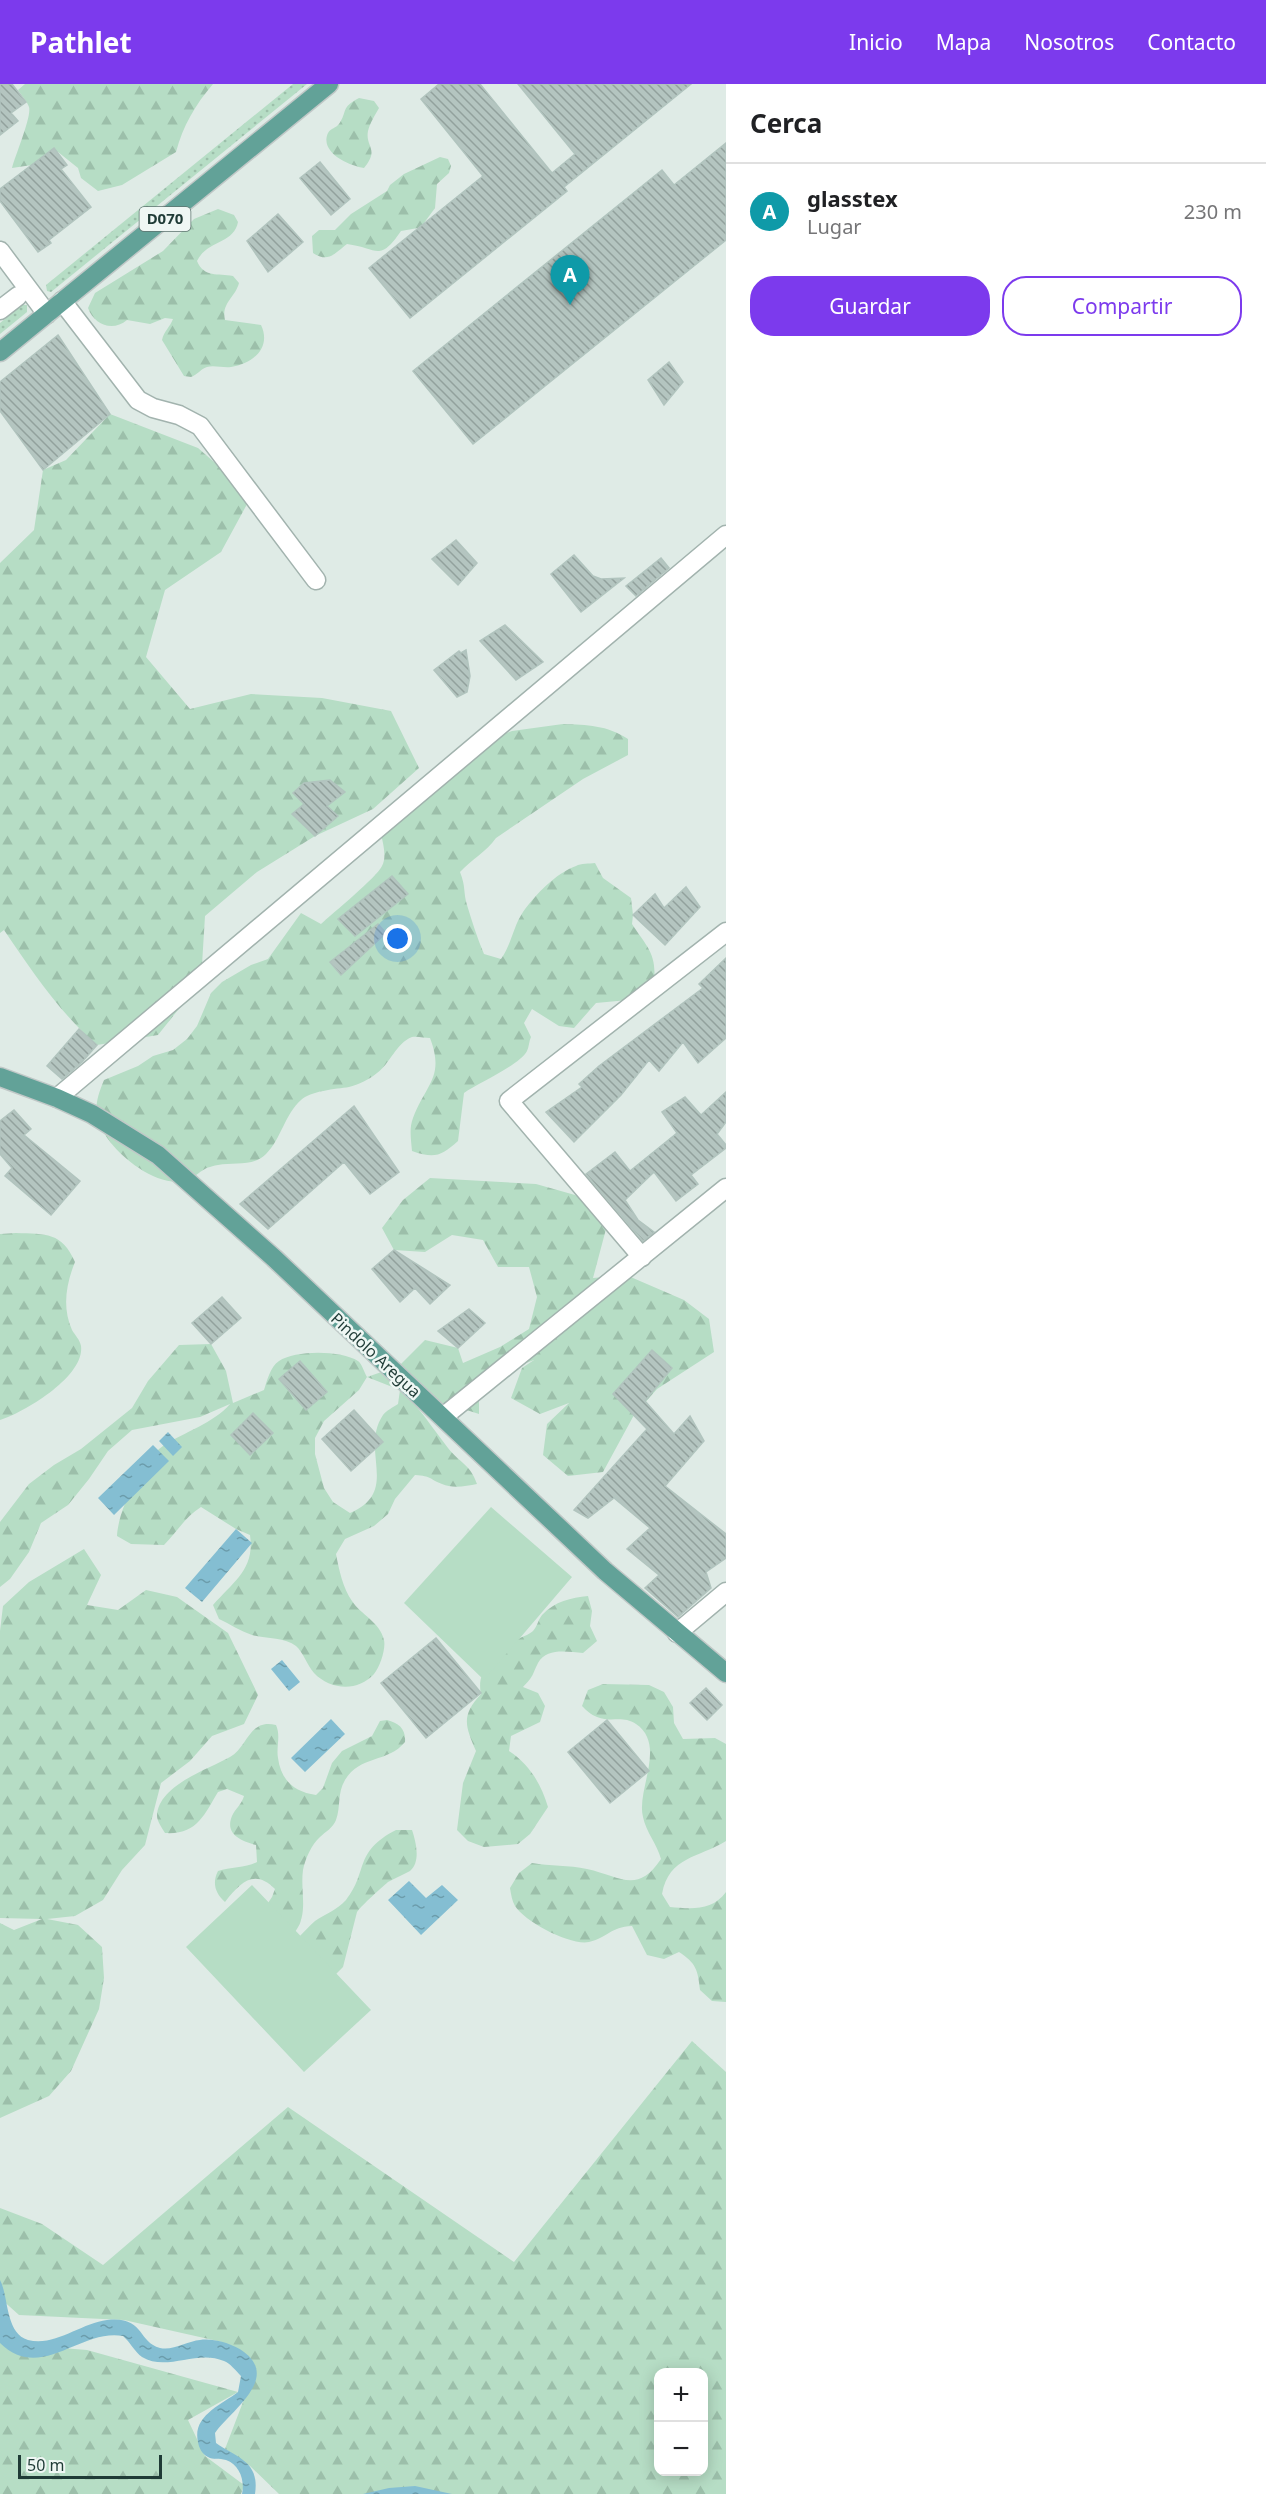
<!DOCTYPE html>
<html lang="es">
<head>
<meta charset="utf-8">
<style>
	:root { --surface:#fff; --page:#f2f2f2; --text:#202124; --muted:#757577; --line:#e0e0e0; --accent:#7c3aed }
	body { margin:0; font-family:"Noto Sans",sans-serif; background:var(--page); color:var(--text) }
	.controls { position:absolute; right:18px; bottom:18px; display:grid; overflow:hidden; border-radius:12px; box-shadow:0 3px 15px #0003 }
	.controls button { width:54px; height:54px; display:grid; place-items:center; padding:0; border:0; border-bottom:2px solid var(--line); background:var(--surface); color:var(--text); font:30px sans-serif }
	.scale { position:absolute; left:18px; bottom:15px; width:144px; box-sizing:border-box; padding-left:6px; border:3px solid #1f3b36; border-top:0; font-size:16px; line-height:21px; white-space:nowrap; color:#1f3b36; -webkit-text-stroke:4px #eff7f4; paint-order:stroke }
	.you { position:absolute; left:398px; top:855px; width:21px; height:21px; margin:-15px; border:4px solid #fff; border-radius:50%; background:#1a73e8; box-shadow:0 0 0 9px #1a73e833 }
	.badge { display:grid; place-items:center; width:39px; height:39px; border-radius:50%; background:var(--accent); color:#fff; font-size:20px; font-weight:700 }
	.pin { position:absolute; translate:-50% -50px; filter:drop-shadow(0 2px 3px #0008) }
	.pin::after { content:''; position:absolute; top:32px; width:21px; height:18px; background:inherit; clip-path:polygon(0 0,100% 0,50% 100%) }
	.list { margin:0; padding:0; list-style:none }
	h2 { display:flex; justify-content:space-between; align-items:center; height:78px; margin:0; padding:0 24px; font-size:26px }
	h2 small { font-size:20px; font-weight:400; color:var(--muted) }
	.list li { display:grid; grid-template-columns:39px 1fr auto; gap:18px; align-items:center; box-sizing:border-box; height:96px; padding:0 24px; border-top:2px solid var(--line) }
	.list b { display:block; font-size:22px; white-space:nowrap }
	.list p { margin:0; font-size:20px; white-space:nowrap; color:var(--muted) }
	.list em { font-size:20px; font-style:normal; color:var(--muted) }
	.actions { display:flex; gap:12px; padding:18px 24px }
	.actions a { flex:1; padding:14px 0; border:2px solid var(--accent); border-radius:24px; text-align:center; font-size:21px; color:var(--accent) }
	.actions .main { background:var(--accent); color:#fff }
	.map { position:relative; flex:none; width:726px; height:2410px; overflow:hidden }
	header { display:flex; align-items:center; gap:36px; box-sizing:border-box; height:84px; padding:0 30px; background:var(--accent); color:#fff }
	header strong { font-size:28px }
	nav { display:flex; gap:33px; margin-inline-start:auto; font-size:21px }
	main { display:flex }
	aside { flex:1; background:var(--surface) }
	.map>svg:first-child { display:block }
	.grass { fill:url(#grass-dots) }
	.forest { fill:url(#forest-firs); fill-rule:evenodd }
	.park { fill:#b6ddc5 }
	.water { fill:url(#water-ripples) }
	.building { fill:url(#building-back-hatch); stroke:#b1c4be; stroke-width:1.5 }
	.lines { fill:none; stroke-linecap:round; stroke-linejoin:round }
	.minor-casing { stroke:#a2b3ae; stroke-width:21 }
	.major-casing { stroke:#c0c8c7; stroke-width:21 }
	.minor { stroke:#fff; stroke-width:18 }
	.major { stroke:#62a298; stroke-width:18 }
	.labels { text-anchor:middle; stroke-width:5; stroke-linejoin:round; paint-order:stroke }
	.shield { fill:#eff7f4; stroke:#5d736f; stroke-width:1.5 }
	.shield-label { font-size:15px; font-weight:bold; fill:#1f3b36 }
	.street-label { font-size:16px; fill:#1f3b36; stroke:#eff7f4 }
</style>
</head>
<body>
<header>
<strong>Pathlet</strong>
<nav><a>Inicio</a><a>Mapa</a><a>Nosotros</a><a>Contacto</a></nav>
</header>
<main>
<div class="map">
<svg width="726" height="2410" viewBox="0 0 726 2410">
	<defs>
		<pattern id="grass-dots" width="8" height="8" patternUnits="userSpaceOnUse" patternTransform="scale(1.5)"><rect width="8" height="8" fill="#b6ddc5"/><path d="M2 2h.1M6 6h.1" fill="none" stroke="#9cbfaa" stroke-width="1.8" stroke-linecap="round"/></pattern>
		<pattern id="forest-firs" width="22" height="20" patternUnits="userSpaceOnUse" patternTransform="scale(1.5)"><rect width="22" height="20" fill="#b6ddc5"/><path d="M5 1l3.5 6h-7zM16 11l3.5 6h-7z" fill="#9cbfaa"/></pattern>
		<pattern id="water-ripples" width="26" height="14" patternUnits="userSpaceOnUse" patternTransform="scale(1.5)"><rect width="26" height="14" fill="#84bed2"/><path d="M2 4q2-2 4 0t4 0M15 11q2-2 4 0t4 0" fill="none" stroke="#6b9cab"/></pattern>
		<pattern id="building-back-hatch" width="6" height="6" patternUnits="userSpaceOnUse" patternTransform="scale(1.5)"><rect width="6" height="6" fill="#b4c5c0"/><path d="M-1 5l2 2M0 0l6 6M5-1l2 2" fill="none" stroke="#92a19d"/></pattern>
	</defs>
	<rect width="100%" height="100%" fill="#dfebe6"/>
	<path class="grass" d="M293 0H307L51 208 47 207 46 201Z
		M22 221H27V228L0 250V239Z"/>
	<path class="forest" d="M25 0H213C195 21 183 42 176 68L122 101 98 107 81 94 78 84 58 68 45 79 12 84C15 72 32 32 29 23 27 17 21 11 18 6Z
		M359 14 374 17 379 24C375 31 370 39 368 47 365 63 380 65 364 84 350 82 319 69 328 49 331 44 336 44 339 40 348 27 340 24 359 14Z
		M440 73 448 75 451 82 449 89 437 100 435 124 424 139 418 144 401 147C379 179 378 164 347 160 334 170 328 179 313 169L312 152 319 146H335L351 130 387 107 390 101 404 90Z
		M218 125 234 131 238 138C234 160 207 156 197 177 204 194 218 189 233 192L239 199C235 214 221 219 225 236L261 241C272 264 252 280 231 283 223 284 214 281 207 283 202 284 197 291 191 293L184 292 162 256C164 247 170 243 173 235L165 234 150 240 127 236C113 248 94 241 88 224L95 209 163 167 194 135Z
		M110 330 198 364 252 411 221 468 165 506 146 573 190 625 251 610 322 614 391 627 419 684 373 725 315 752 257 788 205 832 201 897 158 951 97 961C59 928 32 887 4 846L0 849V479L34 446 43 386 66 376Z
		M563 640C587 641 607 641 628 655V671L583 695 496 754C486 768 472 775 460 788 466 803 463 808 467 821 472 837 477 854 484 870L501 875C512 859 513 843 523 828 535 811 556 789 576 782 581 779 589 780 595 779L603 794 631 814 633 831 632 840C646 862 657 869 654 897L628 916 596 919 574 944 559 942 532 925 524 939 531 953C529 957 529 963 527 967 520 981 478 999 464 1009L458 1057C441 1072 435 1075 412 1067 411 1055 409 1044 413 1034 426 1000 445 993 430 954 425 954 417 952 412 953 396 959 390 980 377 989 370 995 358 1001 349 1003 336 1005 310 1007 301 1016 285 1030 281 1055 266 1070 253 1083 234 1078 218 1081 201 1084 201 1089 190 1095 164 1107 126 1078 111 1059 93 1036 93 1022 104 996L138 982 153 972 173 966 187 955 197 942 211 909 222 898 251 881 268 875 301 829 321 840C333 829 377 793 382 782 387 773 383 759 381 750L479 659 512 647Z
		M430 1094 536 1100 575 1111 610 1130 593 1194 626 1191 684 1216 709 1235 714 1268 657 1305 634 1331 603 1388 568 1392 543 1371 547 1340 569 1319 540 1330 511 1314 522 1284 534 1276 479 1297V1330L448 1320 416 1322C427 1335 437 1350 448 1364 460 1379 470 1380 477 1400 466 1402 453 1405 442 1400 429 1395 432 1392 415 1391L395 1415 388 1430 374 1442 345 1455 336 1470C339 1486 343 1504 352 1517 361 1531 380 1538 384 1556 386 1565 380 1583 374 1590 358 1608 330 1606 314 1589 307 1581 303 1568 296 1562 285 1553 265 1555 252 1551 240 1547 230 1540 219 1535L213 1521C234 1497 255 1485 250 1451L236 1445 201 1423C185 1433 177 1448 164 1461L131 1460 117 1452C118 1427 141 1377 163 1362 184 1348 214 1339 230 1320L200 1333 132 1346 108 1367 89 1395 68 1421 41 1439 29 1468 10 1495 0 1503V1438L29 1400 54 1381 81 1365 132 1324 148 1297 179 1261 211 1260 226 1287 233 1319 264 1306C267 1297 270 1283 279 1277 295 1266 341 1266 358 1277 362 1280 364 1288 367 1293L399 1282 425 1256 458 1264 463 1279 500 1263 529 1245 537 1213 529 1183H498L483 1156 452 1151 425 1168 394 1166 382 1144 403 1116ZM367 1293 400 1306 398 1320C393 1323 386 1327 383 1331 359 1367 401 1407 350 1429L333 1418 324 1404 315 1370V1354L324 1337 359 1306Z
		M16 1149C46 1150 62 1148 75 1178 66 1200 62 1224 72 1246 75 1251 80 1256 81 1262 85 1292 25 1328 0 1336V1150Z
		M84 1465 101 1491 87 1521 118 1526 146 1506 177 1513 228 1549 258 1611 244 1640 212 1652 190 1677 161 1699 145 1761 122 1786 103 1816 75 1832 47 1835 78 1841 102 1863 104 1894 99 1925 71 1987 49 2012 0 2034V1839L14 1846 42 1835 0 1834V1547L3 1522 29 1498Z
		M588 1512 592 1527 590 1542 597 1557 583 1569C568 1568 547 1563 538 1579 532 1591 534 1592 523 1603L538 1609 545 1622 540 1638 511 1652 509 1667C530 1681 541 1700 548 1723L530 1750 518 1760 484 1763 468 1757 457 1746 463 1699 476 1667C465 1641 461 1632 481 1610 475 1584 500 1566 520 1554 524 1552 530 1550 533 1547 537 1543 538 1536 542 1531 555 1517 571 1514 588 1512Z
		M603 1600 649 1601 664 1608 673 1623 674 1639 683 1655 715 1654 726 1660V1757C699 1774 669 1772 662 1810L670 1823C692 1825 712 1827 726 1808V1918L712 1917 700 1906C698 1886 696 1879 679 1868L664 1875 647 1871 632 1842C610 1843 609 1853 589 1858 571 1862 525 1838 515 1822 512 1817 511 1810 510 1804L519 1789 532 1779C550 1782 569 1781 587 1785 620 1792 637 1811 661 1775 657 1760 646 1748 643 1733 636 1706 667 1661 636 1640 622 1631 612 1639 597 1633 591 1631 586 1626 582 1622L588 1606Z
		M387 1636C399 1639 406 1645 405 1658 388 1679 360 1671 345 1696 337 1709 341 1723 336 1736 333 1744 325 1748 320 1753 312 1760 305 1775 303 1786 300 1808 309 1829 295 1848L262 1828 272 1813 275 1805C254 1784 240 1799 225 1818 215 1809 212 1799 218 1787 230 1783 246 1784 257 1778L256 1761C243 1757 224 1751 232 1732 235 1725 242 1720 244 1712L227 1705 218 1708C204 1731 197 1751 165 1749 162 1744 157 1737 157 1732 158 1701 209 1685 230 1673 248 1663 249 1634 276 1641 281 1652 276 1663 278 1674 281 1697 295 1708 316 1711L323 1704 332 1679 342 1667 372 1652 380 1637Z
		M396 1746H412C416 1758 421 1778 410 1787 403 1791 395 1794 388 1798 380 1805 363 1820 357 1828L343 1883 336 1890 298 1854C304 1848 309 1842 315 1837 325 1830 337 1826 346 1816 369 1787 353 1768 396 1746Z
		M692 1957 726 1988V2410H279L250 2382 225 2365 256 2284 222 2258 124 2236 19 2231 0 2214V2124L42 2140 103 2181 288 2023 514 2178ZM658 2288H704V2388H658Z
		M0 2259 87 2266 238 2308 188 2336 205 2372 244 2401 241 2410H0Z"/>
	<path class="park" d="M491 1423 572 1493 484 1596 404 1519Z
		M252 1801 371 1926 304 1988 186 1863Z"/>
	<path class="water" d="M168 1348 182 1363 173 1372 159 1357Z
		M153 1361 169 1377 114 1431 98 1414Z
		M236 1445 252 1459 202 1518 185 1504Z
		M282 1576 300 1598 289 1607 271 1585Z
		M331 1635 345 1650 305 1688 291 1674Z
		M409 1797 426 1814 442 1801 458 1816 421 1851 388 1816Z
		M0 2196C9 2213 5 2249 28 2256 55 2263 81 2239 107 2236 145 2232 137 2258 160 2264 173 2267 188 2257 200 2256 214 2254 233 2260 244 2268 280 2295 230 2327 215 2349L216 2359C237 2374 260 2377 255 2410H242C245 2397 240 2381 226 2376 219 2374 213 2376 208 2373 202 2370 199 2364 198 2358 192 2332 221 2321 238 2308L241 2292C236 2287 230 2279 224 2277 197 2265 167 2288 142 2273 135 2268 130 2258 123 2252 80 2244 41 2299 0 2259Z
		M415 2402 452 2410H363L389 2404Z"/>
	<path class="building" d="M0 0H12L26 18 11 29 18 37 0 51Z
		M439 0H480L552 89 575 70 518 0H691L564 103 567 107 410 234 369 184 483 92 421 15Z
		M726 59V156L473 360 413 287 662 86 674 101Z
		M54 64 67 81 61 85 91 123 49 156 51 159 38 168 0 117V105Z
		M320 78 350 115 331 131 300 94Z
		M278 130 303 158 268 188 247 157Z
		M58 251 110 330 43 386 0 327V298Z
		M669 278 683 298 664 321 648 296Z
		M456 456 477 479 458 501 432 475Z
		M574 471 593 492 601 495 624 494 581 528 551 490Z
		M661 474 669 484 636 512 626 502Z
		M505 541 543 578 516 596 480 557Z
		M466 566 470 592 467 608 457 613 434 586 459 567 461 569Z
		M330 696 345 708 327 722 338 732 315 752 292 730 304 720 293 709 304 699Z
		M392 792 408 810 355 852 338 835Z
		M686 803 700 823 665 861 633 831 655 810 664 824Z
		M378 840 386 849 341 891 330 878Z
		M726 874V954L698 979 683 958 659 987 649 976 621 1011 574 1058 546 1028 582 1003 579 1000 599 982 703 904 699 900Z
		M79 945 97 961 82 978 62 995 47 982Z
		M726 1008V1038L717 1050 726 1061V1064L691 1091 698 1100 676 1117 654 1088 625 1116 638 1136 654 1148 643 1157 586 1090 615 1068 630 1087 677 1049 662 1028 685 1013 701 1031Z
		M354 1022 399 1088 370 1110 344 1078 268 1145 240 1120Z
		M14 1026 31 1045 24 1051 80 1097 51 1131 5 1092 12 1084 0 1070V1037Z
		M394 1166 450 1201 430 1220 415 1204 400 1218 372 1185Z
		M222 1213 241 1234 211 1260 192 1239Z
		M469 1225 485 1239 458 1264 438 1247Z
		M652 1266 672 1284 645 1317 674 1350 690 1332 704 1357 665 1402 726 1450V1474L706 1488 711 1504 678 1533 645 1504 659 1491 627 1465 650 1444 614 1414 588 1434 574 1426 647 1345 613 1310Z
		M300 1277 327 1308 306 1326 279 1295Z
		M354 1326 383 1358 351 1387 322 1355Z
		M253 1329 273 1349 250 1371 231 1351Z
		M436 1554 481 1609 426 1654 381 1599Z
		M706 1604 722 1621 707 1636 690 1619Z
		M607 1636 649 1687 610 1719 568 1668Z"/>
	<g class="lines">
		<defs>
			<path id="minor" d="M0 167 47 230
				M62 217 138 316 153 324 179 331 200 342 316 496
				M0 226 18 212
				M57 1014 726 451
				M642 1173 509 1017 726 848
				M443 1333 726 1104
				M677 1549 726 1508"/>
			<path id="major" d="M0 268 329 0
				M0 993 57 1014 92 1030 158 1071 274 1174 605 1487 726 1589"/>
		</defs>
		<use href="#minor" class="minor-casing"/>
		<use href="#major" class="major-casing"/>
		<use href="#minor" class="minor"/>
		<use href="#major" class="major"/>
	</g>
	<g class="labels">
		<rect class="shield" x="139.5" y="123" width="51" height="24" rx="4.5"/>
		<g class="shield-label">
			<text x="165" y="140">D070</text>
		</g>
		<g class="street-label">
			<text transform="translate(376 1271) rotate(43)" y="6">Pindolo Aregua</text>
		</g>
	</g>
</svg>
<div class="controls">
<button>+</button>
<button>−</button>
</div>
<div class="scale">50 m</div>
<div class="you"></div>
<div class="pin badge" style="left:570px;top:221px;background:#0f9aa8">A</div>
</div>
<aside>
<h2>Cerca<small></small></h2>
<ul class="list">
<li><span class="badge" style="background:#0f9aa8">A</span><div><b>glasstex</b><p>Lugar</p></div><em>230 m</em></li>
</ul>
<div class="actions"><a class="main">Guardar</a><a>Compartir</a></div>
</aside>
</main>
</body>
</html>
